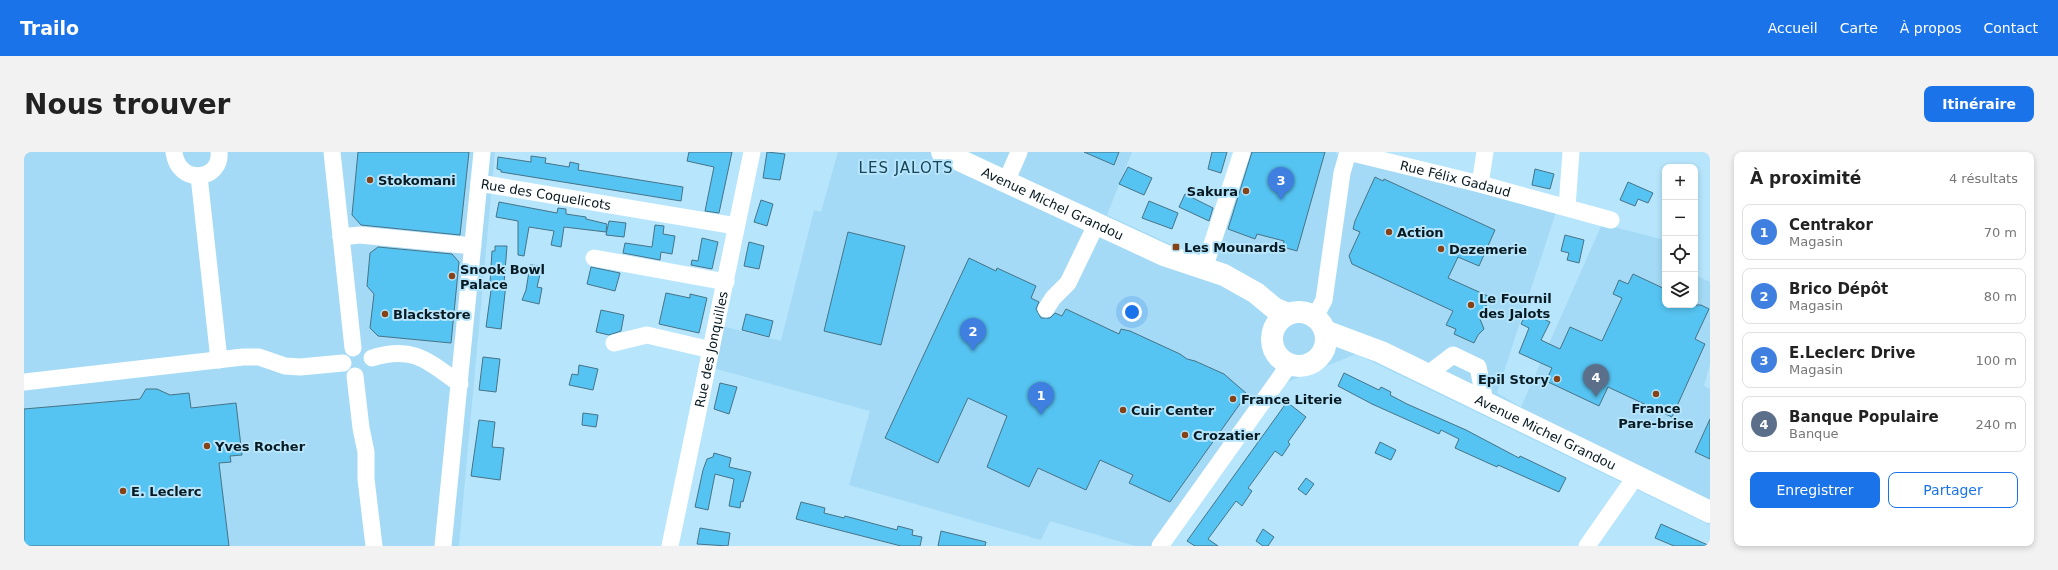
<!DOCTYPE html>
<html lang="fr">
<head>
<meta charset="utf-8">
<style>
	:root { --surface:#fff; --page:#f2f2f2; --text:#222; --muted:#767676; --line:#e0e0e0; --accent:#1a73e8 }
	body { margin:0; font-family:"DejaVu Sans",sans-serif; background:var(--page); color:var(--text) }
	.controls { position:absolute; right:12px; top:12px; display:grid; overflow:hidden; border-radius:8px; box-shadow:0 2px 6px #0003 }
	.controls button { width:36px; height:36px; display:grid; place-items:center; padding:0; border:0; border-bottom:1px solid var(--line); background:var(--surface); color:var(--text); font:20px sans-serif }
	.you { position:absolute; left:1108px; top:160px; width:14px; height:14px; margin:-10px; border:3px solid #fff; border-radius:50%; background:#1a73e8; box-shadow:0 0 0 6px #1a73e833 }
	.badge { display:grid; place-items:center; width:26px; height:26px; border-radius:50%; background:var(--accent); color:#fff; font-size:13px; font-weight:700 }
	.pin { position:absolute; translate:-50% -33px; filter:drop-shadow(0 1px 2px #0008) }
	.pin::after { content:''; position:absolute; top:21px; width:14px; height:12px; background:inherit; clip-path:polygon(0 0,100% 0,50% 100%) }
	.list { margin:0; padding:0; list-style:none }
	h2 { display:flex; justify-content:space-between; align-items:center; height:52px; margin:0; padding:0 16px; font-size:17px }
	h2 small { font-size:13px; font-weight:400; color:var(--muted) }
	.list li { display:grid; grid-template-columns:26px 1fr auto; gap:12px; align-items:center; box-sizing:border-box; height:56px; margin:0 8px 8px; padding:0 8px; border:1px solid var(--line); border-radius:8px }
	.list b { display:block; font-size:15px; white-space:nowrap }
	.list p { margin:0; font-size:13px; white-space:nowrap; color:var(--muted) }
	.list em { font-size:13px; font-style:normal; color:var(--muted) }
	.actions { display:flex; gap:8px; padding:12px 16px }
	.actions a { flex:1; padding:9px 0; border:1px solid var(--accent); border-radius:8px; text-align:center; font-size:14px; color:var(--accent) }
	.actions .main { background:var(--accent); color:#fff }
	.icon { flex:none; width:22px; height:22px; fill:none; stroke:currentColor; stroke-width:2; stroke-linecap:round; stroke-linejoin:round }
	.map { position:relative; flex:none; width:1686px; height:394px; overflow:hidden; border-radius:8px }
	header { display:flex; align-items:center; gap:24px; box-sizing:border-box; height:56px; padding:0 20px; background:var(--accent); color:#fff }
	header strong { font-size:19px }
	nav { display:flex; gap:22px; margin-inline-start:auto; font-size:14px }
	.intro { display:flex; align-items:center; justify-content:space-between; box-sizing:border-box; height:96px; padding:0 24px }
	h1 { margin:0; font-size:28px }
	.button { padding:10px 18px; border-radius:8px; background:var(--accent); color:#fff; font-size:14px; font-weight:700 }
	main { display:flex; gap:24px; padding:0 24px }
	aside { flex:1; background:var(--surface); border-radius:8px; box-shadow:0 2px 6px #0003 }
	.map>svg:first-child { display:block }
	.built { fill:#a4daf5 }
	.building { fill:#56c4f2; stroke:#477387 }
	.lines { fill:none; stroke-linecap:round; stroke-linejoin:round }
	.minor { stroke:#fff; stroke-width:17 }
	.major { stroke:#fff; stroke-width:22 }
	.poi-dot { fill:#864217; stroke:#b6e5fc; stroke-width:1.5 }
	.labels { text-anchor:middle; stroke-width:4; stroke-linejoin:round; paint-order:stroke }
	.street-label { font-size:13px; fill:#071921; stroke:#b6e5fc }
	.poi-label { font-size:13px; font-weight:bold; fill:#071921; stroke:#b6e5fc; text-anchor:start }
	.quarter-label { font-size:15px; letter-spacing:1px; fill:#174457; stroke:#b6e5fc }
</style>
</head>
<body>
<header>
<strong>Trailo</strong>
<nav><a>Accueil</a><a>Carte</a><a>À propos</a><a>Contact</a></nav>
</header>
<div class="intro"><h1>Nous trouver</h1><a class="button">Itinéraire</a></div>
<main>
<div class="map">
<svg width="1686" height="394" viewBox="0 0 1686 394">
	<rect width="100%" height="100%" fill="#b6e5fc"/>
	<path class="built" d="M0 0H471L435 394H0Z
		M814 0H1108L1083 63 1176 106 1209 0H1312V2L1532 60 1473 241 1497 255 1578 72 1641 88V153H1671V123L1686 130V212L1680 234 1686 237V373L1332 202 1263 230 1146 394H1111L1026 369 1017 388 825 333 846 259 689 216 698 174 757 189 790 58 797 60Z"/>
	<path class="building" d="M334 0H445L436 83 337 73 328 63Z
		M665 0H708L695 61 681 59 690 15 663 9Z
		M743 0 761 2 756 28 739 26Z
		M1060 0H1095L1090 13Z
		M1188 0H1203L1197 21 1184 17Z
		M1228 0H1301L1273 99 1259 95 1260 89 1233 82 1231 87 1204 77Z
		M507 4 522 6 521 11 545 15 546 10 555 12 554 18 659 35 657 49 477 20V18L473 17 474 5 507 10Z
		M1104 15 1128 26 1120 43 1095 32Z
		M1511 17 1530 22 1526 37 1508 33Z
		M1351 25 1359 29 1360 27 1471 78 1455 114 1434 105 1424 126 1466 145 1456 167 1460 177 1454 183 1450 191 1430 182 1432 177 1422 173 1429 159 1328 112 1325 104 1336 80 1329 77 1331 69Z
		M1604 30 1629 41 1624 51 1614 47 1611 54 1596 48Z
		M1161 42 1189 56 1185 69 1155 55Z
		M737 48 749 52 743 74 730 70Z
		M1125 49 1154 61 1148 77 1118 66Z
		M475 50 533 61 534 56 542 57V62L562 65V67L583 72 582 80 540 75 537 95 527 93 530 79 505 75 500 104 494 103V69L472 65Z
		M585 69 602 71 600 85 582 83Z
		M631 73 640 74 639 82 651 84 648 102 637 100 636 108 599 101 601 91 628 95Z
		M824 80 881 94 857 193 800 179Z
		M1541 83 1560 88 1555 111 1543 108 1545 101 1537 99Z
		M678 86 694 90 688 117 667 113 668 108 674 109Z
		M725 90 740 94 735 117 720 114Z
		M471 94H483L480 132H482L477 177 462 175 468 131H466L468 99H471Z
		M354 95 428 102 435 110 427 191 354 184 346 176 350 142 343 134 346 101Z
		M945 106 972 119 973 116 1012 134 1007 146 1015 150 1012 157 1017 166H1026L1031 161 1038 164 1042 157 1095 182 1097 177 1106 179 1156 202 1163 207 1171 209 1200 222 1223 242 1146 350 1105 331 1109 323 1076 308 1062 338 1014 316 1005 335 963 315 983 264 944 246 914 311 861 286Z
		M506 113 518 114 513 135 518 136 515 152 498 148 502 138Z
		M567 115 596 121 591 139 563 132Z
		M1609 122 1641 137V153H1677L1685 157 1671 187 1681 192 1648 265 1584 235 1575 254 1522 229 1528 216 1495 201 1505 176 1497 172 1503 159 1526 170 1517 188 1536 197 1546 175 1578 189 1598 146 1589 142 1595 128 1604 132Z
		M642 141 666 146V142L683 146 675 181 635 172Z
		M577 158 600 163 597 179 585 183 572 180Z
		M722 162 749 169 745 185 718 178Z
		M459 205 476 207 472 240 455 238Z
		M555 213 574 217 569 238 545 233 548 222 554 223Z
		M1320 221 1355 238 1357 235 1367 240 1366 243 1383 252 1442 278 1495 306 1496 304 1542 326 1535 340 1474 313 1473 315 1431 296 1435 287 1417 278 1415 282 1348 252 1314 234Z
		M696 231 713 235 705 262 690 257Z
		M122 237H133L146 243 165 241 167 256 212 251 218 303 206 304 207 310 195 311 205 394H0V257L116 247Z
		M1263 250 1282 265 1264 290 1266 292 1258 304 1251 299 1224 336 1228 339 1218 354 1212 349 1184 387 1194 394H1171L1163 389Z
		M559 261 574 263 572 275 558 273Z
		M1686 267V307L1671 300Z
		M455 268 471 270 468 295 480 296 476 328 447 324Z
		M1356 290 1372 298 1367 308 1351 301Z
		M690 301 707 306 705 315 727 320 719 350 717 349 716 356 705 354 710 327 691 322 684 358 671 355 679 318 683 307 689 305Z
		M1282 326 1290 332 1282 343 1274 337Z
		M777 350 801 356 800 361 820 366 821 364 873 378 874 374 889 378 888 383 898 385 896 394H877L772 367Z
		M1637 372 1686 394H1650L1631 386Z
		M676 376 706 381 704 394 673 392Z
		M1239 377 1250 385 1244 394H1239L1232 389Z
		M917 379 962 390 961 394H914Z"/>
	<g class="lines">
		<g class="minor">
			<path d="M150 0C154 34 198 29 195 0"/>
			<path d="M308 0 329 196"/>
			<path d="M175 24 195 208"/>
			<path d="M982 30 995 0"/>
			<path id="s1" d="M455 31 712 74"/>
			<path d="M1456 32 1461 0"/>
			<path d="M1543 55 1547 0"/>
			<path d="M317 85 336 83 449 94"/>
			<path d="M570 106 702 130"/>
			<path d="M1180 117 1218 0"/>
			<path d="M1022 157 1029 146 1044 131 1073 71"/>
			<path id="s2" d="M1291 165 1300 148 1318 21 1324 0 1456 32 1587 68"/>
			<path d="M590 191 623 183 687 198"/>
			<path d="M348 206C389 193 404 209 436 232"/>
			<path d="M1404 222 1429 203 1454 215 1461 250"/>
			<path d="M331 224 337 276 342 300V327L350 394"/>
			<path d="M0 230 219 205H235L261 214 276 215 319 211"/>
			<path d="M419 394 458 0"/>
			<path id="s3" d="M646 394 728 0"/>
			<path d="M1136 394 1265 213"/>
			<path d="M1563 394 1612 324"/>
		</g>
		<g class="major">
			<path id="s4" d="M918 0 1140 103 1200 123 1232 141 1250 156 1264 162"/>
			<circle cx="1275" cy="187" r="27"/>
			<path id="s5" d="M1301 179 1357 200 1686 360"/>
		</g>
	</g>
	<g class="poi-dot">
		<circle cx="346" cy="28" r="4"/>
		<circle cx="1222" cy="39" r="4"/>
		<circle cx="1365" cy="80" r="4"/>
		<rect x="1148" y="91" width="8" height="8" rx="2"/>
		<circle cx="1417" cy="97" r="4"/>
		<circle cx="428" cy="124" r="4"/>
		<circle cx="1447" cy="153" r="4"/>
		<circle cx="361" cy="162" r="4"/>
		<circle cx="1533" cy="227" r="4"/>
		<circle cx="1632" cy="242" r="4"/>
		<circle cx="1209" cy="247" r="4"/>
		<circle cx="1099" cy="258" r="4"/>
		<circle cx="1161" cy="283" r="4"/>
		<circle cx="183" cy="294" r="4"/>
		<circle cx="99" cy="339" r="4"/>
	</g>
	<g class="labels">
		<g class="street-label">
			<text dy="5" stroke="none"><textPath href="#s2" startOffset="280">Rue Félix Gadaud</textPath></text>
			<text dy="5" stroke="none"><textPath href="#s1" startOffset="68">Rue des Coquelicots</textPath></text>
			<text dy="5" stroke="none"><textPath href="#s4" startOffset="122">Avenue Michel Grandou</textPath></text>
			<text dy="5" stroke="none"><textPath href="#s3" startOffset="201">Rue des Jonquilles</textPath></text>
			<text dy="5" stroke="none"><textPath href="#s5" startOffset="243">Avenue Michel Grandou</textPath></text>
		</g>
		<g class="poi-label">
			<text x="354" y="33">Stokomani</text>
			<text x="1214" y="44" text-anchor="end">Sakura</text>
			<text x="1373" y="85">Action</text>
			<text x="1160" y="100">Les Mounards</text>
			<text x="1425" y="102">Dezemerie</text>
			<text x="436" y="122">Snook Bowl<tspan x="436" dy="15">Palace</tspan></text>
			<text x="1455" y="151">Le Fournil<tspan x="1455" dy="15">des Jalots</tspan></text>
			<text x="369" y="167">Blackstore</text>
			<text x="1525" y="232" text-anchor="end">Epil Story</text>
			<text x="1217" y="252">France Literie</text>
			<text x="1632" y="261" text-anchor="middle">France<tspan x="1632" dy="15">Pare-brise</tspan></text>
			<text x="1107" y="263">Cuir Center</text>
			<text x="1169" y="288">Crozatier</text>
			<text x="191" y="299">Yves Rocher</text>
			<text x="107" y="344">E. Leclerc</text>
		</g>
		<g class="quarter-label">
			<text x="882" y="21">LES JALOTS</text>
		</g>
	</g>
</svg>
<div class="controls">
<button>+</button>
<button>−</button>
<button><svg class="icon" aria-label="locate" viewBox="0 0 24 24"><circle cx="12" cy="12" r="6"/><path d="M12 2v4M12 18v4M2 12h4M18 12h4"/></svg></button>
<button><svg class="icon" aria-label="layers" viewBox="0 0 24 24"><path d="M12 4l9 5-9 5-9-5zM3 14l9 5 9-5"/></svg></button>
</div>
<div class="you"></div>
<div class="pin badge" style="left:1017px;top:263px;background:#3f7fe0">1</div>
<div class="pin badge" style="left:949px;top:199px;background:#3f7fe0">2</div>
<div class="pin badge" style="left:1257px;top:48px;background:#3f7fe0">3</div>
<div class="pin badge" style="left:1572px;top:245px;background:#5c6f8a">4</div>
</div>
<aside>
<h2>À proximité<small>4 résultats</small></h2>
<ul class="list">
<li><span class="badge" style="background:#3f7fe0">1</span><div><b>Centrakor</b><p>Magasin</p></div><em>70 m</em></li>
<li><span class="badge" style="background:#3f7fe0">2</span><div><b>Brico Dépôt</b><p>Magasin</p></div><em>80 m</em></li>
<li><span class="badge" style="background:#3f7fe0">3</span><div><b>E.Leclerc Drive</b><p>Magasin</p></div><em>100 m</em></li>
<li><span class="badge" style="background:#5c6f8a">4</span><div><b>Banque Populaire</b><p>Banque</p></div><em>240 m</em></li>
</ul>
<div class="actions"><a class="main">Enregistrer</a><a>Partager</a></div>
</aside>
</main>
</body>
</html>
